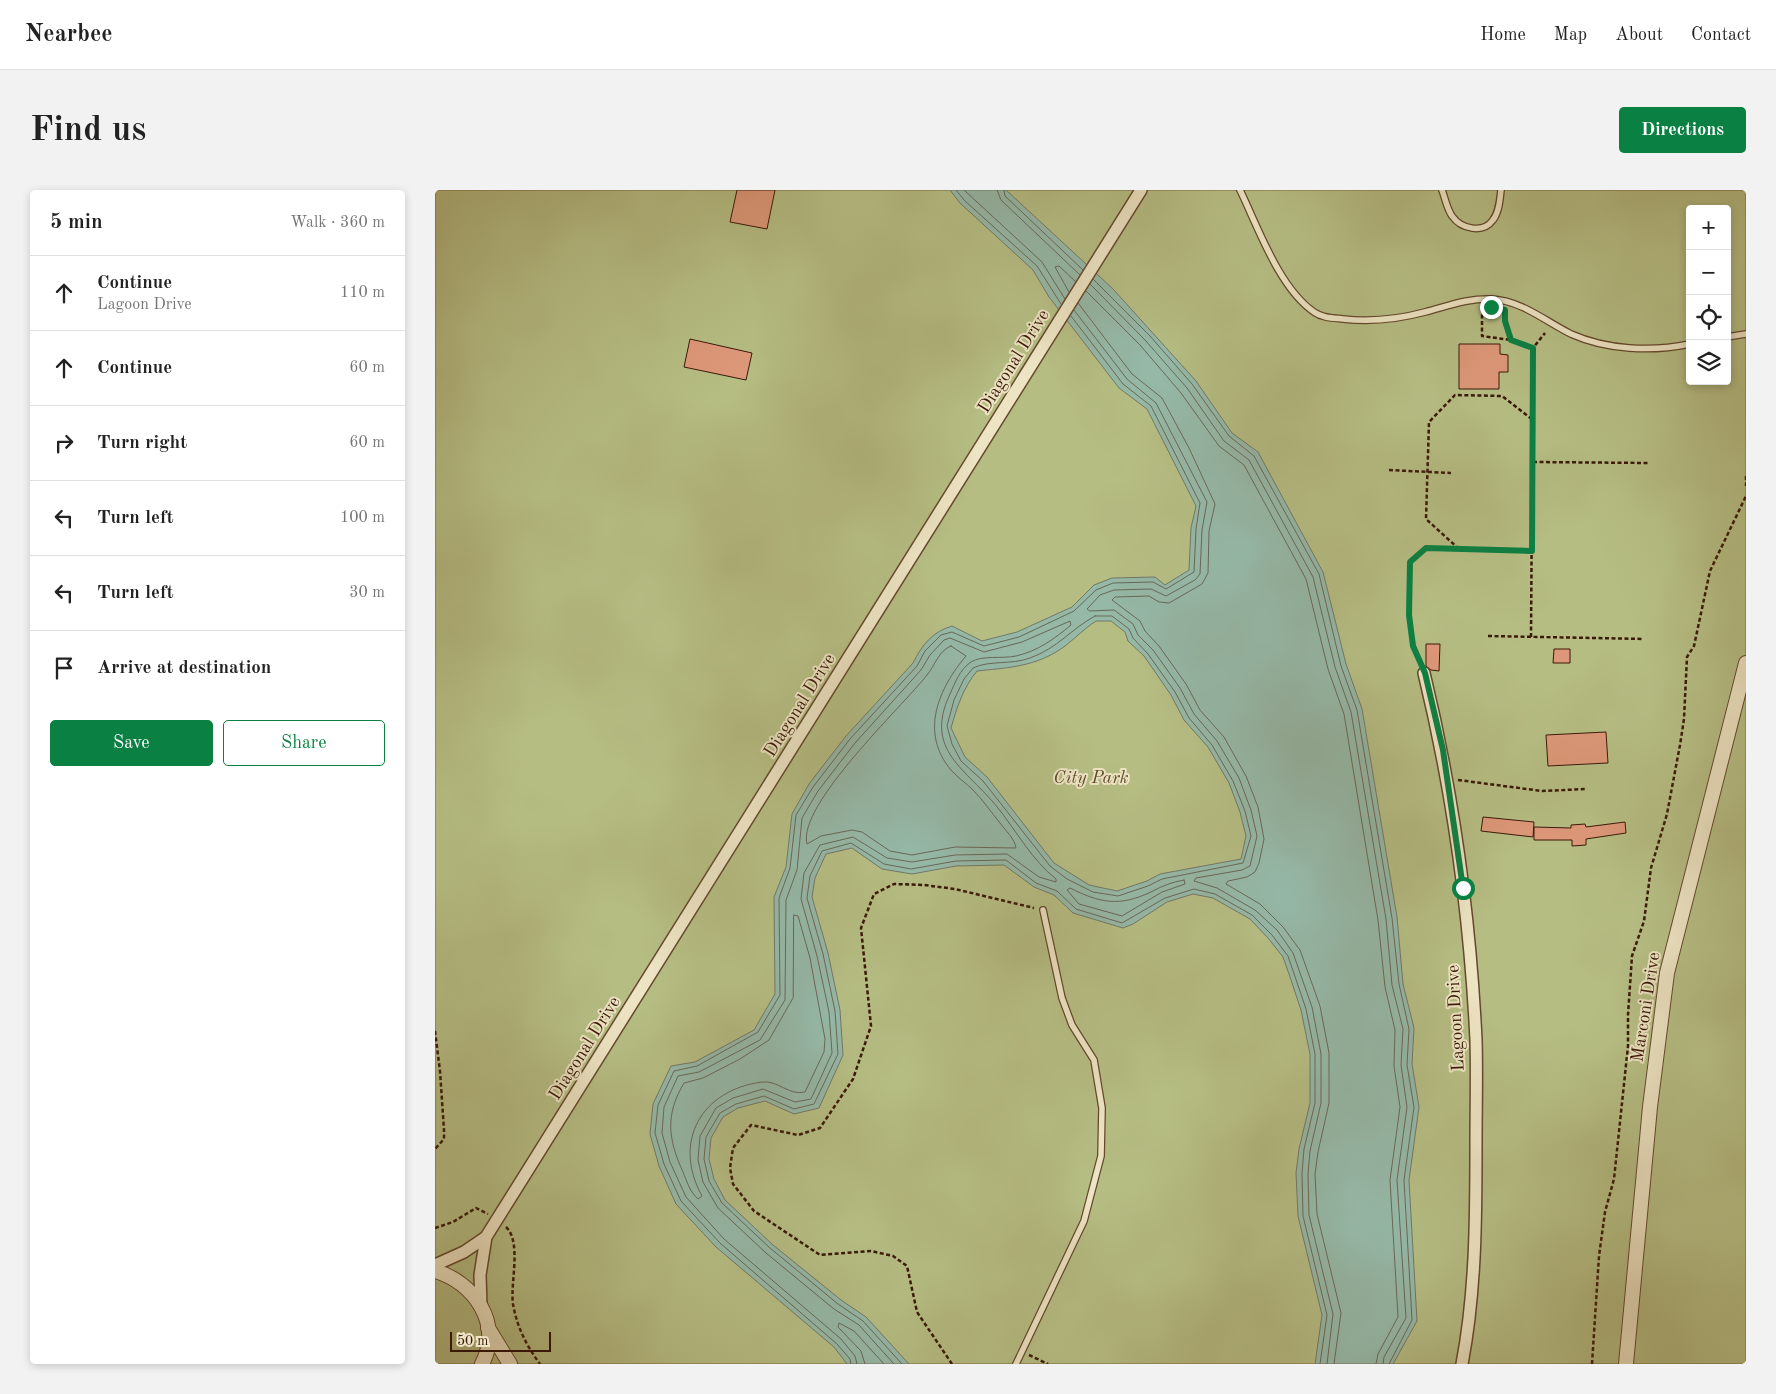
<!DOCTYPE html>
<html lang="en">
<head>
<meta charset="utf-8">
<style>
	:root { --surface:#fff; --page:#f2f2f2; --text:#222; --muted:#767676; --line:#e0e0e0; --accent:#0b8043 }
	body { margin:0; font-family:"Old Standard TT",serif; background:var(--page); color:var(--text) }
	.controls { position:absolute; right:15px; top:15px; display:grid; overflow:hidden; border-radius:5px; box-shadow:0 2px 8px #0003 }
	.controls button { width:45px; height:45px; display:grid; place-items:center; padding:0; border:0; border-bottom:1px solid var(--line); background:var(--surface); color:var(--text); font:25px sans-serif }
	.scale { position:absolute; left:15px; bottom:12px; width:101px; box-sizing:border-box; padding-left:5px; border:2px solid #3a1907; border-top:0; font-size:14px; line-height:18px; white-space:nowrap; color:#3a1907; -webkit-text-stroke:4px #ede4c3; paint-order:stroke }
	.stop { position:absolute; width:15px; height:15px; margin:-11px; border:4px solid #0b8043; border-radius:50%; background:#fff }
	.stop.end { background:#0b8043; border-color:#fff; box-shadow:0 1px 5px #0008 }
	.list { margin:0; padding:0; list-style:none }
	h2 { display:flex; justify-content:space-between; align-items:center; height:65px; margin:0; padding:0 20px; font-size:21px }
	h2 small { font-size:16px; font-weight:400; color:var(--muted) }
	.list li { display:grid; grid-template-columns:32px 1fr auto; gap:15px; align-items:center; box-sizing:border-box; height:75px; padding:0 20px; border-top:1px solid var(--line) }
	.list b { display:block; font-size:19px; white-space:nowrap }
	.list p { margin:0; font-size:16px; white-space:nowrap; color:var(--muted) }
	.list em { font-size:16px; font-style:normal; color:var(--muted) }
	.actions { display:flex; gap:10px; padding:15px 20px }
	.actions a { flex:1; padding:11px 0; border:1px solid var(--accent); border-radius:5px; text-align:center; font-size:18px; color:var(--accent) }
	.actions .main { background:var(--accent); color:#fff }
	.icon { flex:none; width:28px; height:28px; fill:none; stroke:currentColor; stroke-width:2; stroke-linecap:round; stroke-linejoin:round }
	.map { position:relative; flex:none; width:1311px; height:1174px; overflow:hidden; border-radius:5px }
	header { display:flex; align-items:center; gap:30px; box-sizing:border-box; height:70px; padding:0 25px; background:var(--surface); border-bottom:1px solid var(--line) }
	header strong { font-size:24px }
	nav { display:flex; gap:28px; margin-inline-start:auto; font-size:18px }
	.intro { display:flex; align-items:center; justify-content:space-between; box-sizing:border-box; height:120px; padding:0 30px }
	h1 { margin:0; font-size:35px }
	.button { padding:12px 22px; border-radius:5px; background:var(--accent); color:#fff; font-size:18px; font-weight:700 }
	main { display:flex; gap:30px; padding:0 30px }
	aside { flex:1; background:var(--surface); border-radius:5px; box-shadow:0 2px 8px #0003 }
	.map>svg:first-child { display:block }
	.green { fill:#b5bd83; stroke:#786b45; fill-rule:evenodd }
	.water { fill:#95b8a7; stroke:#717867; fill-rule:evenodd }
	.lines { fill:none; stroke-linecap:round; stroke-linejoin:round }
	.shore { stroke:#686857; stroke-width:1 }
	.building { fill:#dd9879; stroke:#3a1907 }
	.service-casing { stroke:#64482e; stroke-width:8 }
	.minor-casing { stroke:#64482e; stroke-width:14 }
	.tertiary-casing { stroke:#64482e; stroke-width:16 }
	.path { stroke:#3a1907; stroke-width:2.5; stroke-dasharray:4 2.5; stroke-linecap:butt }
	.service { stroke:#ede4c3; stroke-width:5.5 }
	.minor { stroke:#ede4c3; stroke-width:11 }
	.tertiary { stroke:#ede4c3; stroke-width:14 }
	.route { stroke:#0b8043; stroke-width:6 }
	.labels { text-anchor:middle; stroke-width:4; stroke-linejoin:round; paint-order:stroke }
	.street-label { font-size:18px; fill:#3a1907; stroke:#ede4c3 }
	.park-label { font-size:18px; font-style:italic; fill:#5f4a2c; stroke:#ede4c3 }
</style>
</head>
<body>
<header>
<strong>Nearbee</strong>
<nav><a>Home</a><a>Map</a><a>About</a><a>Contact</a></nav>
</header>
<div class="intro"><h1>Find us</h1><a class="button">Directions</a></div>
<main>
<aside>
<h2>5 min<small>Walk · 360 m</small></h2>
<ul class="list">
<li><svg class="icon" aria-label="ahead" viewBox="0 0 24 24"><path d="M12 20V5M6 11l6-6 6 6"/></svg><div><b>Continue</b><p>Lagoon Drive</p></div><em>110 m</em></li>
<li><svg class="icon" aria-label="ahead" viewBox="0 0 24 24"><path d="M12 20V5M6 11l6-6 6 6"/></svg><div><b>Continue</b></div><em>60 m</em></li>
<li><svg class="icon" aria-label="right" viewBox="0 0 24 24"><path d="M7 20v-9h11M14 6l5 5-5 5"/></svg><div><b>Turn right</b></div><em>60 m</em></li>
<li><svg class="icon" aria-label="left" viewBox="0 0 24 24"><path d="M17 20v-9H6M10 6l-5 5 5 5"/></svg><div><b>Turn left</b></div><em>100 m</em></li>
<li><svg class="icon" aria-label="left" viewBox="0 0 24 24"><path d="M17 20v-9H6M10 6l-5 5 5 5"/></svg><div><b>Turn left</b></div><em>30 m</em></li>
<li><svg class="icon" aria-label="arrive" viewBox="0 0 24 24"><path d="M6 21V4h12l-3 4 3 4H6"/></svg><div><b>Arrive at destination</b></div></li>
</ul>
<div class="actions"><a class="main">Save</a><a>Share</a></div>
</aside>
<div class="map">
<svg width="1311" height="1174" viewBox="0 0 1311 1174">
	<rect width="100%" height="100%" fill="#e3d5a2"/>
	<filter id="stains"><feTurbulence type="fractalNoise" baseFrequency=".004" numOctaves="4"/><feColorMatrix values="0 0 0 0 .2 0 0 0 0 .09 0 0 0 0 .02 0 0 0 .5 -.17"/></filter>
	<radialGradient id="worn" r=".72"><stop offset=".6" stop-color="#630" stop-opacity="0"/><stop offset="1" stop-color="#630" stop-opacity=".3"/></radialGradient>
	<path class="green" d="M0 0H1311V1174H0ZM1255 19H1292V191H1255Z"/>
	<path class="water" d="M515 0H571L678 99 761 191 797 243 823 262 888 382 911 474 927 519 962 727 968 794 979 838 977 874 984 917 974 990 982 1131 958 1174H880L887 1125 863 1026 861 983 864 959 875 913V864L866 820 855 787 848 767 833 748 815 729 778 708 758 704 732 712 698 734 688 738 638 723 619 705 599 697 569 675 521 676 477 684 447 679 417 658 391 664 380 688 377 707 393 763 405 820 408 865 384 918 359 924 330 911 303 918 288 927 276 948 274 969 279 989 290 1010 338 1055 406 1110 431 1127 474 1174H412L399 1157 281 1057 241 1014 224 976 215 944 218 914 236 876 260 872 319 840 340 804 339 707 351 677 357 624 374 594 411 546 478 473C487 455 497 442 517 436L547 451 582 442 637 417 659 395 677 388 720 387 730 395 754 380 756 338 761 316 712 219 684 198 614 107 598 80 525 13ZM661 431H676L690 442 693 451 709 466 736 505 749 530 773 557 794 593 805 622 811 646 806 669 725 684 712 691 682 701 654 695 619 673 552 587 530 567 516 538C522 517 528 498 542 481 570 478 596 477 621 462 635 454 647 440 661 431Z"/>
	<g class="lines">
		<path class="shore" d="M521 0 529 10 602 76 626 114
			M529 0 607 72 630 109
			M562 0 566 10 645 85
			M569 0 570 6 648 80
			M658 89 715 146 757 194 794 246 819 266 884 384 906 476 922 520 957 728 964 794 974 839 972 875 979 917 969 990 977 1130 954 1174
			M655 94 710 150 752 198 789 251 814 270 878 387 900 477 916 522 951 729 957 795 968 839 966 875 972 917 962 990 971 1128 949 1167 948 1174
			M651 101 705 155 746 203 784 256 809 275 871 389 893 479 909 524 943 730 950 797 960 840 959 876 965 917 955 990 963 1127 943 1164 941 1174
			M634 102 620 77 624 76 641 92
			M643 113 697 184 727 208 754 258 780 314 774 341 773 383 767 394 734 413 724 412 714 406 680 407 677 410 705 431 710 441 724 456 751 494 765 520 789 547 811 586 823 617 829 649 824 673 820 682 812 687 793 691 791 694 825 714 848 737 865 760 885 816 894 863V913L883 962 880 984 882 1024 906 1123 899 1174
			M639 120 692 189 721 213 772 312 767 340 765 384 760 390 731 406 716 399 679 400 665 405 652 419 655 421 679 420 698 434 703 445 718 460 745 498 759 524 782 551 804 588 816 620 822 646 815 676 807 680 761 688 759 691 782 698 820 720 842 740 858 763 877 817 886 864V913L875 961 873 984 874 1025 898 1124 892 1174
			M660 426H677L694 439 698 448 713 464 740 502 754 528 777 555 798 591 810 621 816 646 808 673 727 689 713 696 683 706 658 702 632 689 615 676 548 591 526 571 517 554 512 536 519 510 529 489 538 478C554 470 577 475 595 468 623 458 636 439 660 426Z
			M516 456 531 466C504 498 484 542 516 580 522 587 531 593 538 600 548 610 556 622 565 633 570 640 580 649 581 658L520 657 477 665 455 661 427 642 417 640 386 646 372 654C362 615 467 517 492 485 500 476 503 461 516 456Z
			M749 690 750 694 727 702 687 726 644 714 632 700 635 698C665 713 684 717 716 702 727 696 737 692 749 690Z
			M359 725 363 726 375 768 390 849 389 862 370 902C354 906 343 890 327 892 266 900 237 952 267 1006L263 1009C255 1002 252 992 248 982 233 949 230 925 249 893L268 888 305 869 334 850 358 808Z
			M416 1174 415 1169 402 1154 285 1053 246 1011 229 974 220 943 223 915 239 881 262 876 323 842 345 805 344 708 355 678 361 625 378 597 415 549 482 476 490 461 506 445 517 442 549 456 584 447 639 421 661 400 678 393 718 392 731 399 759 382 761 339 765 313 716 216 688 194 636 126
			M422 1174 420 1166 406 1149 289 1049 251 1007 235 972 227 943 229 917 243 886 264 882 325 850 350 810 351 710 362 680 367 628 383 601 420 553 486 480 495 465 509 450 515 448 549 462 587 452 635 431 636 435C619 449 603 461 581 466 567 469 547 465 536 472 525 479 520 493 515 504 488 561 532 579 563 618 582 642 597 670 621 689V692L604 687 572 664 520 665 477 672 452 668 418 647 385 655 369 683 366 709 382 766 394 822 397 863 376 909 360 912 328 899 298 908 281 918 265 946 263 970 268 992 283 1018 331 1063 399 1119 424 1135 459 1174
			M430 1174 426 1161 403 1137 404 1133 419 1141 449 1174
			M467 1174 428 1131 403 1114 335 1058 287 1013 274 991 269 969 271 947 285 923 301 914 329 906 359 919 379 914 403 864 400 821 388 764 372 708 375 686 387 661 416 653 449 674 476 679 521 671 571 670 601 693 622 701 641 719 687 733 730 708 759 699 780 704 817 725 837 745 853 766 871 819 880 864V913L869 959 867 983 868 1026 892 1125 885 1174"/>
	</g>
	<path class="building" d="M302 0H340L332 39 295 32Z
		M255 149 317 163 311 190 249 177Z
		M1024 154H1065V164L1073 165V182H1064V199H1024Z
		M991 454H1005L1004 481 996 480 991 476Z
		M1119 459H1135V473H1118Z
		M1171 542 1173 573 1113 576 1111 545Z
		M1048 627 1099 632 1098 647 1046 641Z
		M1190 632 1191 643 1151 649V655L1137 656V650H1099V637L1136 638V635L1150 634 1151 637Z"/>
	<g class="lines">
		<defs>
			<path id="service" d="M805 0C823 37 844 98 879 122 887 128 898 128 908 129 935 132 964 129 990 122 1013 116 1033 108 1057 109 1087 111 1110 131 1136 144 1172 160 1216 162 1255 154
				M1007 0C1010 8 1012 19 1017 26 1026 39 1048 44 1058 30 1064 22 1065 10 1066 0
				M1292 147 1311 144
				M581 1174 649 1031 666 966 667 918 659 870 637 835 627 808 608 720"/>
			<path id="minor" d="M989 483C1018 603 1035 726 1041 850 1042 883 1041 918 1041 952 1041 1025 1041 1101 1027 1174
				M0 1075 29 1062 51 1047
				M46 1116 45 1085 51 1047 706 0"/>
			<path id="tertiary" d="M0 1081C39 1092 68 1134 47 1174
				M53 1138 75 1174
				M1191 1174 1215 917 1232 783 1311 473"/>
		</defs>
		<use href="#service" class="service-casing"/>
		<use href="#minor" class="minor-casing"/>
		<use href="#tertiary" class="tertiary-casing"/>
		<path class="path" d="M1047 118V146L1076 150 1098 158
			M1070 121V131L1076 150
			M1098 272 1214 273
			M954 280 1016 283
			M1311 286V296
			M1024 359 991 329 994 232 1020 205 1067 206 1098 230
			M1053 446 1209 449
			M1096 447 1098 158 1110 143
			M985 472C972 440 974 406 975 372L991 358 1097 361
			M1023 590 1107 601 1151 599
			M0 841 5 881 9 940V949L0 959
			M71 1037C87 1052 75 1093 78 1114 82 1137 91 1155 105 1174
			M0 1038 18 1032 41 1018 53 1024
			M594 1165 613 1174
			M517 1174 482 1122 472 1076 458 1066 436 1061 385 1065 319 1021 298 994 295 978 298 958 316 935 363 945 385 938 418 889 436 836 426 738 439 704 459 694 489 695 520 699 599 718
			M1157 1174 1164 1066 1170 1022 1179 989 1193 856V825L1197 766 1209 731 1216 678 1232 624 1245 555 1249 529 1252 467 1259 456 1275 381 1311 306"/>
		<use href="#service" class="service"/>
		<use href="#minor" class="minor"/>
		<use href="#tertiary" class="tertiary"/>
	</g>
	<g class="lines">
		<path class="route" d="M1028 698 1008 560 990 483 978 456 974 425 975 372 991 358 1097 361 1098 158 1076 150 1070 131V120L1056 117"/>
	</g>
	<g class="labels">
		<g class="street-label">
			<text transform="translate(578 171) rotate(-58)" y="6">Diagonal Drive</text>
			<text transform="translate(364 515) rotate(-58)" y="6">Diagonal Drive</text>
			<text transform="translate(1210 817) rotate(-81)" y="6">Marconi Drive</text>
			<text transform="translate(1020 828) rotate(-93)" y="6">Lagoon Drive</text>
			<text transform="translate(149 858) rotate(-58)" y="6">Diagonal Drive</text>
		</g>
		<g class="park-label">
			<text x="656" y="593">City Park</text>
		</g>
	</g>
	<rect width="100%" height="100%" filter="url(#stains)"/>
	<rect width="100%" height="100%" fill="url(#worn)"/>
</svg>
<div class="controls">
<button>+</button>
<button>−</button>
<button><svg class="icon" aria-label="locate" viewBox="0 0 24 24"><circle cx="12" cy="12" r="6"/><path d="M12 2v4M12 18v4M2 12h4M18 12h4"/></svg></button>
<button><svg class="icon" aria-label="layers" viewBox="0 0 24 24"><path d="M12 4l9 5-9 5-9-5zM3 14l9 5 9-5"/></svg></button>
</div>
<div class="scale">50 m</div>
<div class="stop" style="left:1028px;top:698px"></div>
<div class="stop end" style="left:1056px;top:117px"></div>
</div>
</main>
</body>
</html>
